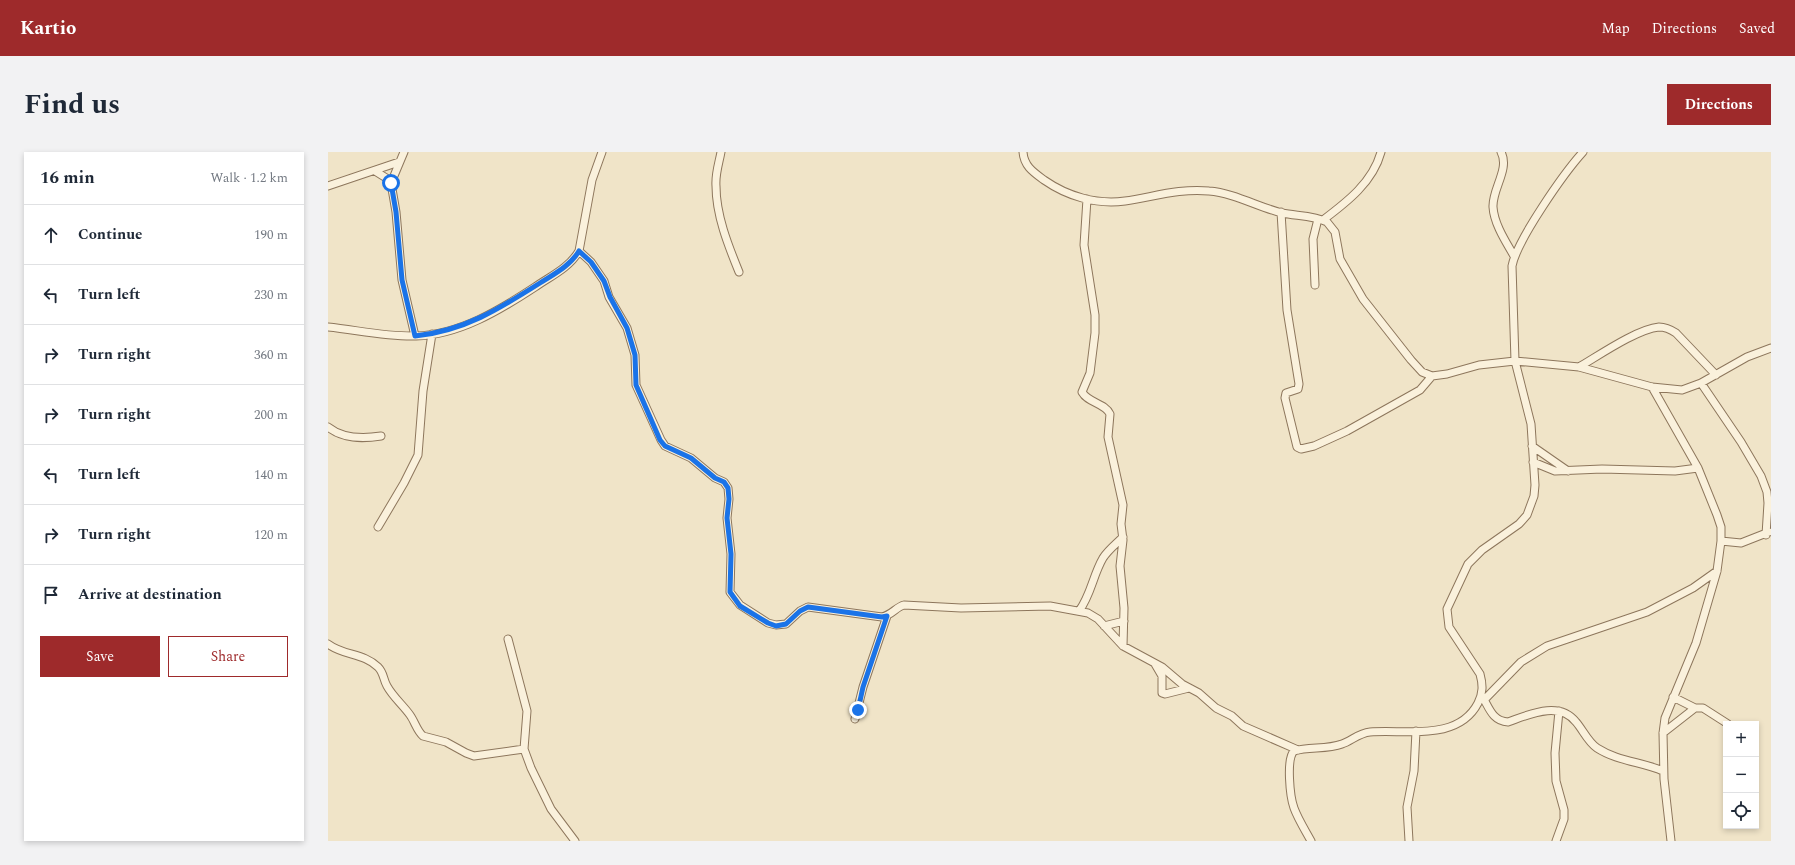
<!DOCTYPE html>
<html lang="en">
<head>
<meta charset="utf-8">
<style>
	:root { --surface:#fff; --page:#f2f2f3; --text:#1f2937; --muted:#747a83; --line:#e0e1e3; --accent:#9e2a2b }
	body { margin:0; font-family:Spectral,serif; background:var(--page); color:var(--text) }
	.controls { position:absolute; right:12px; bottom:12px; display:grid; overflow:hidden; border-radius:0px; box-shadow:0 2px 6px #0003 }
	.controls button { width:36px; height:36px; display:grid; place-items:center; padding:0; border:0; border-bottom:1px solid var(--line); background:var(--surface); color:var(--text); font:20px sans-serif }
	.stop { position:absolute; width:12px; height:12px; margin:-9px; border:3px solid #1a73e8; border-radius:50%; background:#fff }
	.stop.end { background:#1a73e8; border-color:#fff; box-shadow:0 1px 4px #0008 }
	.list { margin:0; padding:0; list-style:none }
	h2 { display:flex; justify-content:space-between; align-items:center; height:52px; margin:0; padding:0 16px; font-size:17px }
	h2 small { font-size:13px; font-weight:400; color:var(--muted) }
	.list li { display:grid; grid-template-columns:26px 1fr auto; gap:12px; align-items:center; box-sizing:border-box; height:60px; padding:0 16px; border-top:1px solid var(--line) }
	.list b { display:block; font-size:15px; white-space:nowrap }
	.list em { font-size:13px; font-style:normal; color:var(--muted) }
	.actions { display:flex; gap:8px; padding:12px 16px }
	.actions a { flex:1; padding:9px 0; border:1px solid var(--accent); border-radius:0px; text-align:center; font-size:14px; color:var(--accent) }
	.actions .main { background:var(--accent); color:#fff }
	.icon { flex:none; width:22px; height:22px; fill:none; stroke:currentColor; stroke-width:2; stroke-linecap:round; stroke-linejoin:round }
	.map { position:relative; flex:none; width:1443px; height:689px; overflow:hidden; border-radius:0px }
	header { display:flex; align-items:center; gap:24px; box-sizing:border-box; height:56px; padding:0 20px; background:var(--accent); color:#fff }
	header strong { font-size:19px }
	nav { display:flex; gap:22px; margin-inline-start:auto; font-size:14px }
	.intro { display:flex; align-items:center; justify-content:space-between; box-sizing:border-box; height:96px; padding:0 24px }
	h1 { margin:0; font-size:28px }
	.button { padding:10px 18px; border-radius:0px; background:var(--accent); color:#fff; font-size:14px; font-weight:700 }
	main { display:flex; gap:24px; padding:0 24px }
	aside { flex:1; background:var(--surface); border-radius:0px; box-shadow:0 2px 6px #0003 }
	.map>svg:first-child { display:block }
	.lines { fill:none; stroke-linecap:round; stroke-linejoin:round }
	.minor-casing { stroke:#8d765c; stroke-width:9 }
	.minor { stroke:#faf1dc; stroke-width:7 }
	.route { stroke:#1a73e8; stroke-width:5 }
</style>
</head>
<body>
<header>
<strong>Kartio</strong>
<nav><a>Map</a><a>Directions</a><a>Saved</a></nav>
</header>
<div class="intro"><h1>Find us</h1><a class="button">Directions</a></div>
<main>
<aside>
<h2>16 min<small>Walk · 1.2 km</small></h2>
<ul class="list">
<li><svg class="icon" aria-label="ahead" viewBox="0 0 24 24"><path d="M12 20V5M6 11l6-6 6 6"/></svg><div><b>Continue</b></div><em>190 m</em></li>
<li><svg class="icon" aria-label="left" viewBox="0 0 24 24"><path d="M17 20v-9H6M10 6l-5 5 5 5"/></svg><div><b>Turn left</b></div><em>230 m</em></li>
<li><svg class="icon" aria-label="right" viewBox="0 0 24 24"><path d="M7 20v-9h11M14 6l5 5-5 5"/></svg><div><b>Turn right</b></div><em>360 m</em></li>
<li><svg class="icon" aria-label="right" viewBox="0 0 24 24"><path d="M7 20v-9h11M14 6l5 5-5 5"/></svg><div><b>Turn right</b></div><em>200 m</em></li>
<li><svg class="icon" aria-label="left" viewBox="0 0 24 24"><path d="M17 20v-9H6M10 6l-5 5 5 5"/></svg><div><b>Turn left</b></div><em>140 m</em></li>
<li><svg class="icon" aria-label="right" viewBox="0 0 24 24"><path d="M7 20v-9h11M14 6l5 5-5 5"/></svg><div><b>Turn right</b></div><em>120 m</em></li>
<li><svg class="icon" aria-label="arrive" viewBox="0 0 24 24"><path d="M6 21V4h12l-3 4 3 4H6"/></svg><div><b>Arrive at destination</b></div></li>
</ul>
<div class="actions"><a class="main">Save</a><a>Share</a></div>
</aside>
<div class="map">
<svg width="1443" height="689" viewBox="0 0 1443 689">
	<rect width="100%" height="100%" fill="#f0e4c8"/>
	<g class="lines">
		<defs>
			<path id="minor" d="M76 0 63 31 68 60 74 128 87 184
				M393 0C391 11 387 22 388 34 388 63 400 93 411 120
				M695 0C696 14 705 20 716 28 739 44 768 53 797 49 825 45 852 36 881 39 906 41 930 55 954 61 968 64 986 63 999 70L1007 80 1012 107 1035 147 1083 208 1094 220 1104 224 1119 222 1151 213 1187 209 1251 215 1324 235 1354 238 1373 231 1419 205 1443 196
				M1173 0C1182 17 1164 37 1165 55 1166 72 1178 90 1186 104
				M47 19 63 29
				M0 34 71 10
				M759 47 756 93 767 163V181L762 221 754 240C760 251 777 251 782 262L780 285 795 353 793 372 795 388 792 414 796 456 795 494
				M953 60 959 158 971 232 970 237 958 241 957 246 969 295 973 297 986 294 1019 279 1092 238 1104 224
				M995 68C1019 50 1045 30 1053 0
				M251 99 263 110 276 129 281 145 299 176 307 203 308 233 333 288 337 294 363 306 387 326 396 330 400 336 401 347 399 366 403 402 402 440 412 453 440 471 448 473 458 472 472 459 480 455 554 465C564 463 568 455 576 453L633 456 722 454 760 461 770 467 795 494 834 515 854 532 871 541 888 556 904 564 915 574 970 598
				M987 133 985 87 990 67
				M0 175C29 178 59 185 88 184 131 183 172 158 207 135 223 124 241 116 251 99L264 28 274 0
				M1251 215C1270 204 1309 177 1331 175 1338 175 1342 177 1348 181L1388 223
				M1373 231 1413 290 1433 324 1439 340 1440 351 1438 383
				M1324 235 1370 316 1389 363 1393 375V389L1389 419 1368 491 1337 566 1335 581 1336 627 1343 689
				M0 275C15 287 34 287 53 284
				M1204 294 1240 319
				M1205 310 1227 319 1274 317 1347 319 1370 316
				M50 375 76 331 90 303 95 239 104 182
				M1393 389 1413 391 1441 380
				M751 459C763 443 765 423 775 406 780 398 788 392 795 385
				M776 474 796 469
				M180 487 199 559 196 597 203 616 223 657 247 689
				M0 492C16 504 36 501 50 515 56 521 55 527 59 534 65 545 75 553 82 563 87 570 89 579 95 584L118 590 138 601 146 604 196 597
				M827 512 834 524V541L837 542 861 536
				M1154 544C1161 555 1164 569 1180 570 1200 563 1231 548 1248 570 1255 578 1260 590 1269 596 1289 609 1314 610 1335 619
				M1345 545 1367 556
				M1156 548 1193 510 1219 494 1319 460 1365 436 1389 419
				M527 567 535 535 559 464
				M1335 581 1367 556H1375L1400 572
				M983 689C977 678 970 667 966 656 962 645 958 607 966 599 981 594 998 598 1014 592 1023 589 1031 581 1042 580 1077 577 1130 590 1150 551 1155 541 1155 533 1152 522L1121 475 1119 457 1140 412 1154 398 1191 372 1199 363 1206 344 1207 333 1203 272 1187 209 1184 114C1189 88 1236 21 1255 0
				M1081 689 1079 655 1086 619 1088 579
				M1228 689 1236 667V658L1228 629 1227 601 1231 559"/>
		</defs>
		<use href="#minor" class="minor-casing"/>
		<use href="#minor" class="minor"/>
	</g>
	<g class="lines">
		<path class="route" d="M63 31 68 60 74 128 87 184C136 179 171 157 212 131 226 122 242 114 251 99L263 110 276 129 282 145 299 176 307 203 308 233 332 288 337 294 363 306 387 326 396 330 400 336 401 347 399 366 403 402 402 440 412 454 440 471 448 474 458 472 472 459 480 455 554 465 559 464 535 535 530 558"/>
	</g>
</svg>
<div class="controls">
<button>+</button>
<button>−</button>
<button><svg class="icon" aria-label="locate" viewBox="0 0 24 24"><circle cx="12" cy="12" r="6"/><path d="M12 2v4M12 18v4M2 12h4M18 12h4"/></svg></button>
</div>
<div class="stop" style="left:63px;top:31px"></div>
<div class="stop end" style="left:530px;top:558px"></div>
</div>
</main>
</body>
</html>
